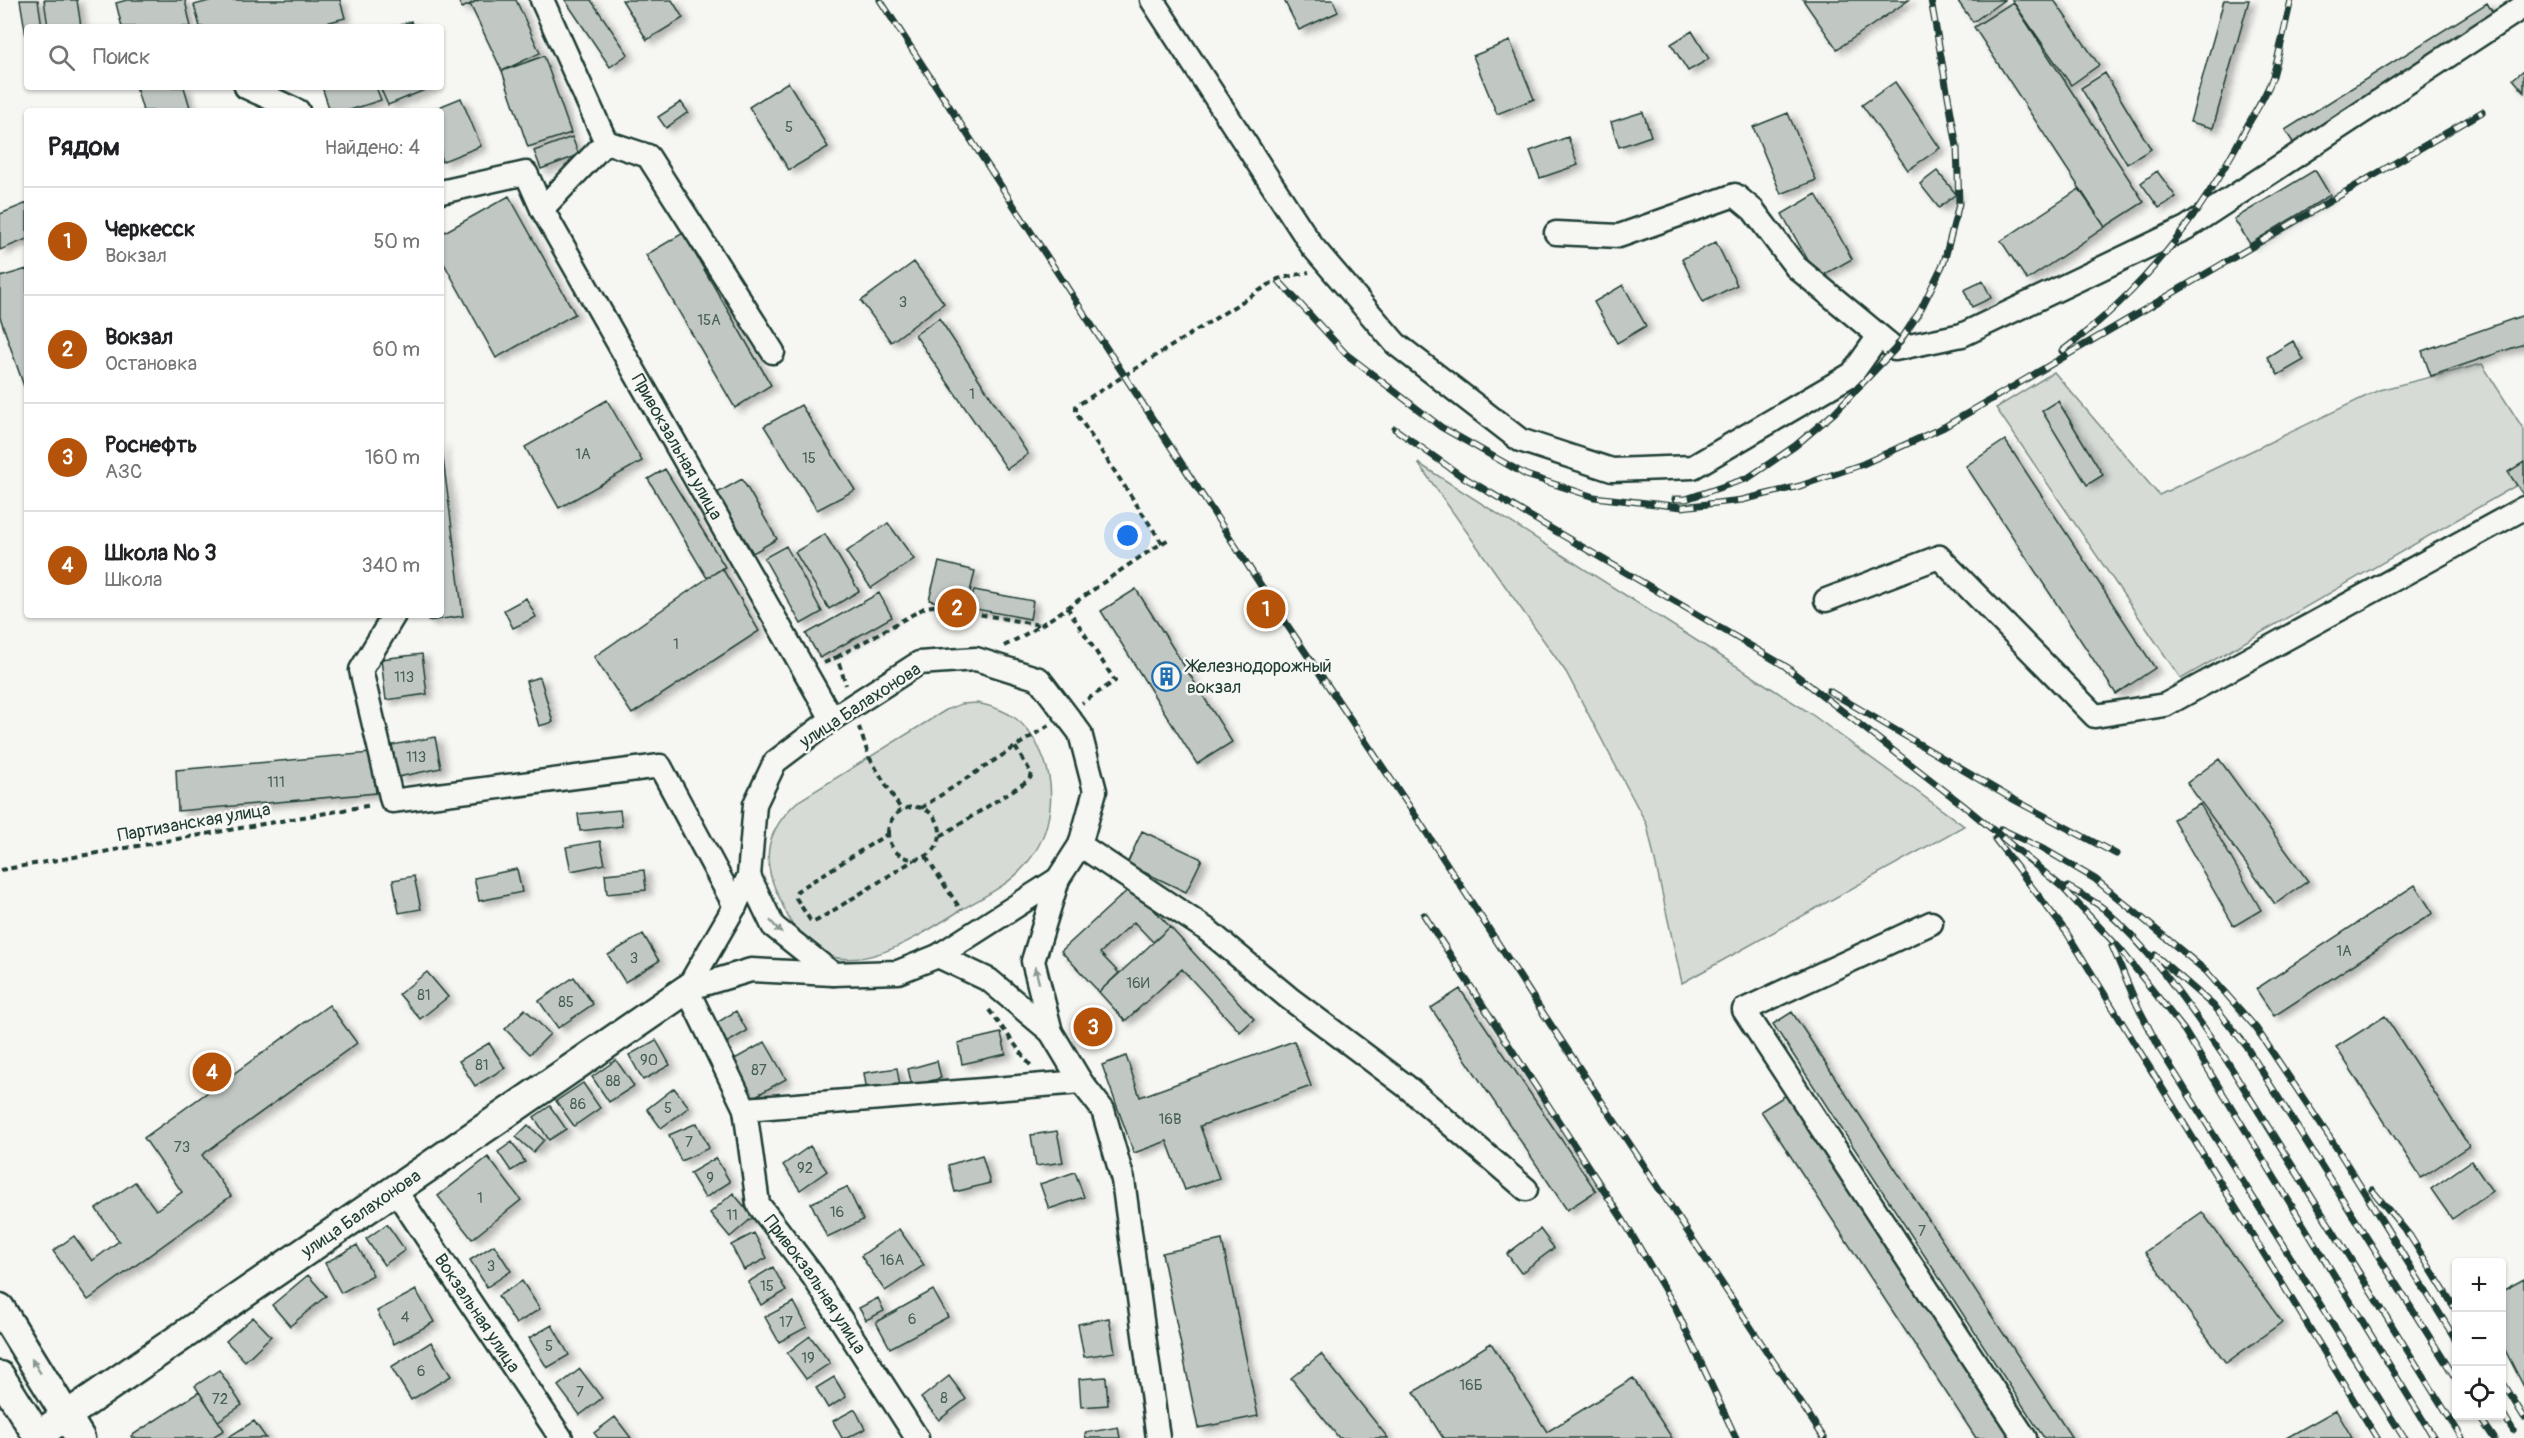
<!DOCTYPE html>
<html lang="ru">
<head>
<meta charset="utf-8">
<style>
	:root { --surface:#fff; --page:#f2f2f2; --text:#202124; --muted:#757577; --line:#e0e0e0; --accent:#b45309 }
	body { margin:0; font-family:Pangolin,sans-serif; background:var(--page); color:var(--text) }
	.controls { position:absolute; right:18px; bottom:18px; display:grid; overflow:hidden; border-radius:6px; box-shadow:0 2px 4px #0004 }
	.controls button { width:54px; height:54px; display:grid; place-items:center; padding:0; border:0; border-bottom:2px solid var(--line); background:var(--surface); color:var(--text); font:30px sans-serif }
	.you { position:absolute; left:1128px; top:536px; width:21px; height:21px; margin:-15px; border:4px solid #fff; border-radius:50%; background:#1a73e8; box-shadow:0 0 0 9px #1a73e833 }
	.badge { display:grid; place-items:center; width:39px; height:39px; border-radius:50%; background:var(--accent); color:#fff; font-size:20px; font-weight:700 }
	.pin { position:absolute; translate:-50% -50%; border:3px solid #fff; box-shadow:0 2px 6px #0006 }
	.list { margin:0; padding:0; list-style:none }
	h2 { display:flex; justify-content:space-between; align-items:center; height:78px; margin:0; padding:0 24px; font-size:26px }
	h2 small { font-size:20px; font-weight:400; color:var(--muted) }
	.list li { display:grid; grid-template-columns:39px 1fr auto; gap:18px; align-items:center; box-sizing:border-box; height:108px; padding:0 24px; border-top:2px solid var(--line) }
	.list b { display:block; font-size:22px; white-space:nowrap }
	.list p { margin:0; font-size:20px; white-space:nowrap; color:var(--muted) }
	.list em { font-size:20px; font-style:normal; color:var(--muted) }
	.icon { flex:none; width:33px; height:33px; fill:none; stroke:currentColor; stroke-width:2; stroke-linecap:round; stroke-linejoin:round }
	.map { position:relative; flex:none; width:2524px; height:1438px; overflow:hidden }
	.search { position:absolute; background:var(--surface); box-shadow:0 2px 4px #0004; left:24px; top:24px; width:420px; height:66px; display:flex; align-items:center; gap:15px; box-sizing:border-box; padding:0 21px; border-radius:6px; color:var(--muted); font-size:22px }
	.panel { position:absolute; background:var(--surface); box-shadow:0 2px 4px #0004; left:24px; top:108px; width:420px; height:510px; border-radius:6px }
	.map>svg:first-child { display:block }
	.green { fill:#d6dbd6; stroke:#7a8c85; stroke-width:1.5 }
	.building { fill:#c1c8c3; stroke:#1f3d34; stroke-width:1.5; filter:url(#shadow) }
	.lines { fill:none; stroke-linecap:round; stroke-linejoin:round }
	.minor-casing { stroke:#1f3d34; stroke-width:27 }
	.major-casing { stroke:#1f3d34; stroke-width:33 }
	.path { stroke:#1f3d34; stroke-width:4; stroke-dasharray:6 4.5; stroke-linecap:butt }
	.minor { stroke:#f6f6f2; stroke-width:22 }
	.major { stroke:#f6f6f2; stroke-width:28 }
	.rail-casing { stroke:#1f3d34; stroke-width:7 }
	.rail { stroke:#f6f6f2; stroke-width:4.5; stroke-dasharray:14; stroke-linecap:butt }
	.oneway { fill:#8a9a93 }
	.labels { text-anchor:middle; stroke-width:5; stroke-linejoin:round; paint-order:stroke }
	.number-label { font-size:15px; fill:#486058 }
	.street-label { font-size:18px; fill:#1f3d34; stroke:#f6f6f2 }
	.poi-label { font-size:18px; fill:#1f3d34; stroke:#f6f6f2; text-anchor:start }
</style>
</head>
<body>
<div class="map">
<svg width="2524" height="1438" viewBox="0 0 2524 1438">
	<defs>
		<filter id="shadow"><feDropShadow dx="6" dy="4" stdDeviation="3" flood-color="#0004"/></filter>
	</defs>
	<rect width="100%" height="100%" fill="#f6f6f2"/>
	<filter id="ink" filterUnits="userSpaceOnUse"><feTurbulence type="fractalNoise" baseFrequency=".0167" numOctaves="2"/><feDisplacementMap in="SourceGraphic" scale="12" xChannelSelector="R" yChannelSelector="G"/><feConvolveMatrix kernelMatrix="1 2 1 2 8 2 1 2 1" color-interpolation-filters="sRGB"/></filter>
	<g filter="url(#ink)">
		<path class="green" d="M2482 364 2524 430V481L2181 679 1996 408 2054 372 2159 495 2379 390Z
			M1418 463 1807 711 1964 826 1682 983 1647 825 1566 672Z
			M977 703C1010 710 1026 721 1041 752 1058 788 1052 833 1027 863 1010 885 984 896 961 910 923 933 861 978 815 950 796 939 787 914 778 895 760 858 767 830 797 802L946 710 961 704Z"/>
		<path class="building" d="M20 0H38L42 27H27V42Z
			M44 0H77L81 27H48Z
			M127 0H185L191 27H122L116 3Z
			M213 0H340L345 18 311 27H200L194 5Z
			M458 0H479L462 8Z
			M479 0H516L540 53 502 71 470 4Z
			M565 0H591L628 54 610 67Z
			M622 0H672L683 18 647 40Z
			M1284 0H1333L1338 12 1299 30Z
			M1803 0H1909L1837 49Z
			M1957 0H2004L1973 22Z
			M2012 0H2054L2099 65 2071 85Z
			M2224 0H2249L2213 128 2190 122Z
			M2013 2 2144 202 2105 227 1974 27Z
			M2487 3 2498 21 2296 147 2285 130Z
			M411 21 413 27H395Z
			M1692 31 1709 59 1688 71 1671 44Z
			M1510 41 1534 99 1497 114 1473 56Z
			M544 56 571 133 528 147 502 71Z
			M2524 70V92L2513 79Z
			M2105 73 2151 149 2127 164 2081 88Z
			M788 82 828 147 789 170 749 107Z
			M1895 82 1940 148 1908 170 1862 105Z
			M136 87H184L191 111H143Z
			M322 87H376L381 100 347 111H330Z
			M380 87H432L388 105Z
			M461 98 481 146 441 162V111H429Z
			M681 102 688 112 666 128 658 117Z
			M1643 112 1651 136 1619 147 1611 122Z
			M1788 113 1816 180 1781 194 1753 127Z
			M572 137 579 155 541 169 534 151Z
			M1568 137 1578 165 1540 178 1530 151Z
			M2315 170 2330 195 2250 244 2234 219Z
			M1937 171 1956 194 1939 208 1920 184Z
			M2157 171 2176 197 2159 208 2141 183Z
			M2079 189 2105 227 2027 280 2001 241Z
			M1816 194 1852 259 1818 278 1782 214Z
			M509 196 575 314 496 358 441 258V234Z
			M27 203V239L0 250V214Z
			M683 233 771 385 735 408 646 255Z
			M1716 242 1737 285 1703 302 1682 259Z
			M914 262 944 303 891 342 861 301Z
			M27 269V395L0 317V277Z
			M1983 281 1991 298 1972 307 1964 290Z
			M1623 285 1646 326 1617 343 1594 302Z
			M2524 315V344L2431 376 2422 351Z
			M939 318 1028 454 1007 469 915 335Z
			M2293 341 2304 360 2278 375 2267 357Z
			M607 400 642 461 559 508 525 447Z
			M2058 401 2103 475 2087 485 2042 411Z
			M801 405 855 490 817 510 764 426Z
			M2005 440 2155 668 2116 694 1966 466Z
			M441 442 463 616 428 621 427 615H441Z
			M2524 462V496L2508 472Z
			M665 469 725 567 707 578 648 479Z
			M742 479 777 539 753 553 717 493Z
			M888 523 914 559 871 588 846 552Z
			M825 534 859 591 829 609 795 552Z
			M786 546 822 612 801 624 764 558Z
			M939 562 975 571 966 609 929 600Z
			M722 568 759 631 632 714 594 657Z
			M1136 589 1232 742 1197 764 1101 611Z
			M974 590 1033 601 1030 619 970 608Z
			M879 593 892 617 820 658 806 634Z
			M526 598 536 617 513 628 504 610Z
			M422 654 427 694 386 700 381 659Z
			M540 677 553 722 539 726 526 681Z
			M435 737 441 768 398 777 392 745Z
			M371 753 376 793 178 811 176 770Z
			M2219 759 2308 881 2275 904 2187 783Z
			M2200 804 2261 910 2234 926 2173 819Z
			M620 810 622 826 580 831 578 814Z
			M1142 831 1202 859 1186 892 1127 864Z
			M600 841 605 864 571 871 566 847Z
			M517 869 522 892 479 901 474 878Z
			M644 870 646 890 607 894 605 874Z
			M414 876 421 909 399 913 393 880Z
			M2415 885 2433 913 2274 1016 2256 989Z
			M1132 886 1170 927 1153 942 1134 922 1100 953 1119 973 1099 992 1061 951Z
			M1170 927 1254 1019 1240 1032 1182 969 1125 1021 1099 992Z
			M643 934 659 961 625 982 608 955Z
			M427 972 448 997 420 1019 399 994Z
			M574 977 593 1004 558 1028 539 1001Z
			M1460 989 1596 1191 1567 1210 1431 1008Z
			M329 1005 357 1043 202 1155 231 1196 88 1300 53 1251 74 1236 92 1261 119 1241 96 1209 135 1182 156 1210 182 1192 144 1138Z
			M525 1009 550 1034 530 1054 505 1029Z
			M736 1011 747 1031 721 1046 710 1027Z
			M1792 1012 2072 1438H2044L1773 1024Z
			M2385 1016 2469 1146 2421 1178 2336 1047Z
			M1001 1033 1006 1054 962 1064 958 1043Z
			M656 1040 670 1065 643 1080 629 1055Z
			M1294 1041 1311 1086 1200 1126 1219 1178 1185 1190 1167 1141 1134 1153 1102 1065 1126 1056 1140 1097Z
			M765 1042 786 1079 752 1098 731 1061Z
			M489 1043 505 1068 475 1086 459 1061Z
			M616 1060 634 1086 609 1102 592 1077Z
			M937 1061 941 1078 912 1086 908 1069Z
			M897 1068 900 1087 867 1092 864 1073Z
			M583 1083 600 1108 574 1126 556 1101Z
			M674 1088 689 1107 661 1128 647 1109Z
			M1786 1095 2012 1438H1976L1761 1111Z
			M550 1106 566 1129 549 1140 534 1117Z
			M697 1123 709 1148 681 1161 669 1135Z
			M528 1125 544 1140 533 1152 516 1137Z
			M1057 1131 1063 1162 1036 1166 1031 1135Z
			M512 1142 525 1162 511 1171 498 1152Z
			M810 1146 827 1171 800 1190 783 1165Z
			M982 1155 990 1183 955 1192 948 1165Z
			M488 1157 521 1200 472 1239 438 1196Z
			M716 1158 730 1182 705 1198 690 1173Z
			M2471 1161 2492 1191 2452 1219 2431 1189Z
			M1075 1172 1084 1197 1049 1209 1040 1184Z
			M847 1187 863 1220 827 1237 811 1203Z
			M733 1193 753 1217 730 1237 710 1213Z
			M2202 1212 2282 1322 2226 1363 2145 1252Z
			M387 1224 405 1250 384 1265 366 1239Z
			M899 1229 924 1265 885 1291 861 1256Z
			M1540 1229 1554 1248 1521 1273 1507 1254Z
			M754 1233 767 1258 744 1270 731 1245Z
			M1222 1240 1258 1416 1198 1428 1162 1253Z
			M357 1245 373 1275 341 1293 325 1263Z
			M494 1245 511 1271 487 1287 470 1260Z
			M773 1267 786 1291 761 1305 748 1282Z
			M308 1275 326 1296 290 1326 272 1305Z
			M2524 1279V1387L2502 1344V1291Z
			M522 1281 540 1309 516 1324 498 1296Z
			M416 1290 434 1322 394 1344 377 1311Z
			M933 1290 948 1317 890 1348 876 1322Z
			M878 1298 884 1311 866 1320 859 1308Z
			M794 1302 807 1327 779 1342 765 1317Z
			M253 1317 271 1336 245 1361 226 1341Z
			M1109 1318 1115 1352 1084 1357 1078 1324Z
			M552 1325 569 1355 547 1368 529 1338Z
			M810 1336 830 1363 806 1379 787 1353Z
			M431 1342 451 1376 411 1400 391 1367Z
			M1491 1343 1547 1432 1633 1378 1672 1438H1443L1414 1392Z
			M1321 1354 1388 1438H1339L1291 1378Z
			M580 1369 602 1398 580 1415 558 1386Z
			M219 1370 242 1405 218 1421 195 1386Z
			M949 1376 966 1399 939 1420 921 1398Z
			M834 1377 846 1397 828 1408 816 1388Z
			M1106 1377 1108 1405 1081 1407 1079 1379Z
			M199 1392 224 1430 211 1438H132L131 1436Z
			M855 1409 865 1429 847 1438H842L833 1421Z
			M2336 1410 2352 1438H2286Z
			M615 1417 631 1438H598L594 1433Z
			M254 1421 266 1438H227Z
			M1118 1427 1120 1438H1086L1085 1433Z"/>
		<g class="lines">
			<defs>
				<g id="minor">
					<path d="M542 0 606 142 542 209"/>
					<path d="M1152 0 1312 246 1396 344 1520 440 1612 470 1693 467 1852 374 1879 336"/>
					<path d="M246 87 298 111"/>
					<path d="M606 142 648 156 773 352"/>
					<path id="s1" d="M441 192 526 173 542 209 832 719"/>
					<path d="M1556 233 1619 236 1735 195 1753 210 1796 267 1895 349 1962 335 2186 228 2524 6"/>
					<path d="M1826 600 1939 557 2095 716 2165 705 2524 508"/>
					<path d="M394 615 361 670 392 801 660 766 735 906"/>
					<path d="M976 659 1039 679 1080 733 1095 791 1080 845 1058 879 938 956 898 972 833 974 751 970 687 989 735 906 749 876 755 804 775 762 832 719 919 663Z"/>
					<path d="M1080 845 1206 929 1289 998 1406 1086 1526 1189"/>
					<path d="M749 876 773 926 833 974"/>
					<path d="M1058 879 1033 961 1051 1032 1081 1082 1103 1110 1123 1180 1158 1438"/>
					<path d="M1931 923 1744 1010 2025 1438"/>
					<path d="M938 956 989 980 1051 1032"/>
					<path id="s2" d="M687 989 745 1109 758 1204 813 1276 917 1438"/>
					<path d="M745 1109 1081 1082"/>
					<path id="s3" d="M395 1190 561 1438"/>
				</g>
				<g id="major">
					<path d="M0 1308 80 1438"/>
					<path d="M0 1376 39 1438"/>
					<path id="s4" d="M37 1436 687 989"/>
				</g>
			</defs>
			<use href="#minor" class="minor-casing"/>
			<use href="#major" class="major-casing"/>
			<path class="path" d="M1162 543 1076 413V406L1278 279 1309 272
				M1067 607 1115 681 1082 703
				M1004 646C1063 616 1113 572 1169 539
				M837 657 926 607 933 606 1040 625
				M824 663 837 657 846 685
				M859 727 869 757 902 811
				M888 833a26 26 0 1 1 52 0a26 26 0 1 1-52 0Z
				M921 808 1049 725
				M889 833 797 891 796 898 810 920 814 922 818 920 914 860
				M941 836 1029 780 1032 774 1015 747
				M926 857 961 910
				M0 870 372 805
				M989 1010 1031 1066"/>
			<use href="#minor" class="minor"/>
			<use href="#major" class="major"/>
			<defs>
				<path id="rail" d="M880 0 1273 604 1419 821 1543 1013 1824 1438
					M1279 281 1346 354 1441 427 1526 475 1594 497 1682 507 1742 500 1800 486 1863 464 1944 427 2482 112
					M2062 351C2144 290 2199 219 2246 128 2255 112 2267 94 2273 76 2280 51 2285 25 2291 0
					M1395 429 1460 475 1790 669
					M1675 499H1686L1748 478 1795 446 1834 413 1895 349 1920 311 1944 262 1959 204 1957 147 1931 0
					M1782 664 1963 805 2062 887 2120 949 2184 1030 2434 1438
					M1829 691 2009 797 2116 854
					M2001 829 2049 852 2095 879 2206 971 2256 1028 2338 1150 2456 1340
					M1995 839 2067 933 2377 1438
					M2068 887C2080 894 2093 900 2104 909 2153 951 2190 1008 2227 1061L2462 1438
					M1424 915 1623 1220 1675 1307 1736 1438
					M2112 946 2137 1005 2161 1051 2404 1438
					M2155 955 2216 1008 2244 1043 2456 1379
					M2372 1190 2410 1236 2456 1310
					M2502 1381 2524 1417
					M2502 1412 2513 1430
					M2479 1416 2494 1438"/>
			</defs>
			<use href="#rail" class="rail-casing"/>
			<use href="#rail" class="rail"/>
		</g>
		<defs><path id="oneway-solid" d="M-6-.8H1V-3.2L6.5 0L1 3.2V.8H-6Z" transform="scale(1.5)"/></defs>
		<g class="oneway">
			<use href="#oneway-solid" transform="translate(776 927) rotate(48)"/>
			<use href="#oneway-solid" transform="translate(1037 975) rotate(-104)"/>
			<use href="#oneway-solid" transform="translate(36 1366) rotate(-122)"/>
		</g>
	</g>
	<defs>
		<symbol id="building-ring" viewBox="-11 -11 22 22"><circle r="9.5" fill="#f6f6f2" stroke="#1f6fb2" stroke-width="1.5"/><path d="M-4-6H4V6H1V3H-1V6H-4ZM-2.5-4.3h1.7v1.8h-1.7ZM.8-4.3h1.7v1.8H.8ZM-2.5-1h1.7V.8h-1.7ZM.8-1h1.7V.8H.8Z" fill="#1f6fb2"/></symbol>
	</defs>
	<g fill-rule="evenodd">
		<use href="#building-ring" x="1150" y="660" width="33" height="33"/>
	</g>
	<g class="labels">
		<g class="number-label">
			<text x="789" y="132">5</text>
			<text x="903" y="307">3</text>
			<text x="709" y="325">15А</text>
			<text x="972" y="399">1</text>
			<text x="583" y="459">1А</text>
			<text x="809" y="463">15</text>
			<text x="676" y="649">1</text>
			<text x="404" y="682">113</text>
			<text x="416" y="762">113</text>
			<text x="276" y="787">111</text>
			<text x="2344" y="956">1А</text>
			<text x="634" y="963">3</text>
			<text x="1138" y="988">16И</text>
			<text x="424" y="1000">81</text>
			<text x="566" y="1007">85</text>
			<text x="649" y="1065">90</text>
			<text x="482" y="1070">81</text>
			<text x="759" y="1075">87</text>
			<text x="613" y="1086">88</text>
			<text x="578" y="1109">86</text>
			<text x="668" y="1113">5</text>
			<text x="1170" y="1124">16В</text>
			<text x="689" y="1147">7</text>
			<text x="182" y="1152">73</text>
			<text x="805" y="1173">92</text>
			<text x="710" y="1183">9</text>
			<text x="480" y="1203">1</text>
			<text x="837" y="1217">16</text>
			<text x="732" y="1220">11</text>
			<text x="1922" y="1236">7</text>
			<text x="892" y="1265">16А</text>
			<text x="491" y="1271">3</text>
			<text x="767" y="1291">15</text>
			<text x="405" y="1322">4</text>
			<text x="912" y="1324">6</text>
			<text x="786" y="1327">17</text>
			<text x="549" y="1351">5</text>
			<text x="808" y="1363">19</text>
			<text x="421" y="1376">6</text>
			<text x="1471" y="1390">16Б</text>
			<text x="580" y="1397">7</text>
			<text x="944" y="1403">8</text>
			<text x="220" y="1404">72</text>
		</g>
		<g class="street-label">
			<text dy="6" stroke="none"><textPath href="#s1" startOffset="400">Привокзальная улица</textPath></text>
			<text transform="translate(860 705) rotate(-33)" y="6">улица Балахонова</text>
			<text transform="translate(194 822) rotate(-10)" y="6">Партизанская улица</text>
			<text dy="6" stroke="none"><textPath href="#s4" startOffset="393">улица Балахонова</textPath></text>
			<text dy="6" stroke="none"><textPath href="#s2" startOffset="328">Привокзальная улица</textPath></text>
			<text dy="6" stroke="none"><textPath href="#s3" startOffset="148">Вокзальная улица</textPath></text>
		</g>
		<g class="poi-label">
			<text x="1187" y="672">Железнодорожный<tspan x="1187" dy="21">вокзал</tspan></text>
		</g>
	</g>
</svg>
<div class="controls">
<button>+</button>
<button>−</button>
<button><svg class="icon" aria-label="locate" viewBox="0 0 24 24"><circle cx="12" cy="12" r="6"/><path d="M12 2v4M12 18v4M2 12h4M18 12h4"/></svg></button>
</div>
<div class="you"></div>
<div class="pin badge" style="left:1266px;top:609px">1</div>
<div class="pin badge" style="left:957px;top:608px">2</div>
<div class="pin badge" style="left:1093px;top:1027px">3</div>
<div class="pin badge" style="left:212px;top:1072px">4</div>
<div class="search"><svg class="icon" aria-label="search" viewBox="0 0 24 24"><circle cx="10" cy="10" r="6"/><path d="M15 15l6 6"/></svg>Поиск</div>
<section class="panel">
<h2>Рядом<small>Найдено: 4</small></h2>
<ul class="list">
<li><span class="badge">1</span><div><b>Черкесск</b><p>Вокзал</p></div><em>50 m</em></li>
<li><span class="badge">2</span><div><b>Вокзал</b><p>Остановка</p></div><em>60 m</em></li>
<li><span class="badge">3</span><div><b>Роснефть</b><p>АЗС</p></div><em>160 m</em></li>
<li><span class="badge">4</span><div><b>Школа № 3</b><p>Школа</p></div><em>340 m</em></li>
</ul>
</section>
</div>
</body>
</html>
